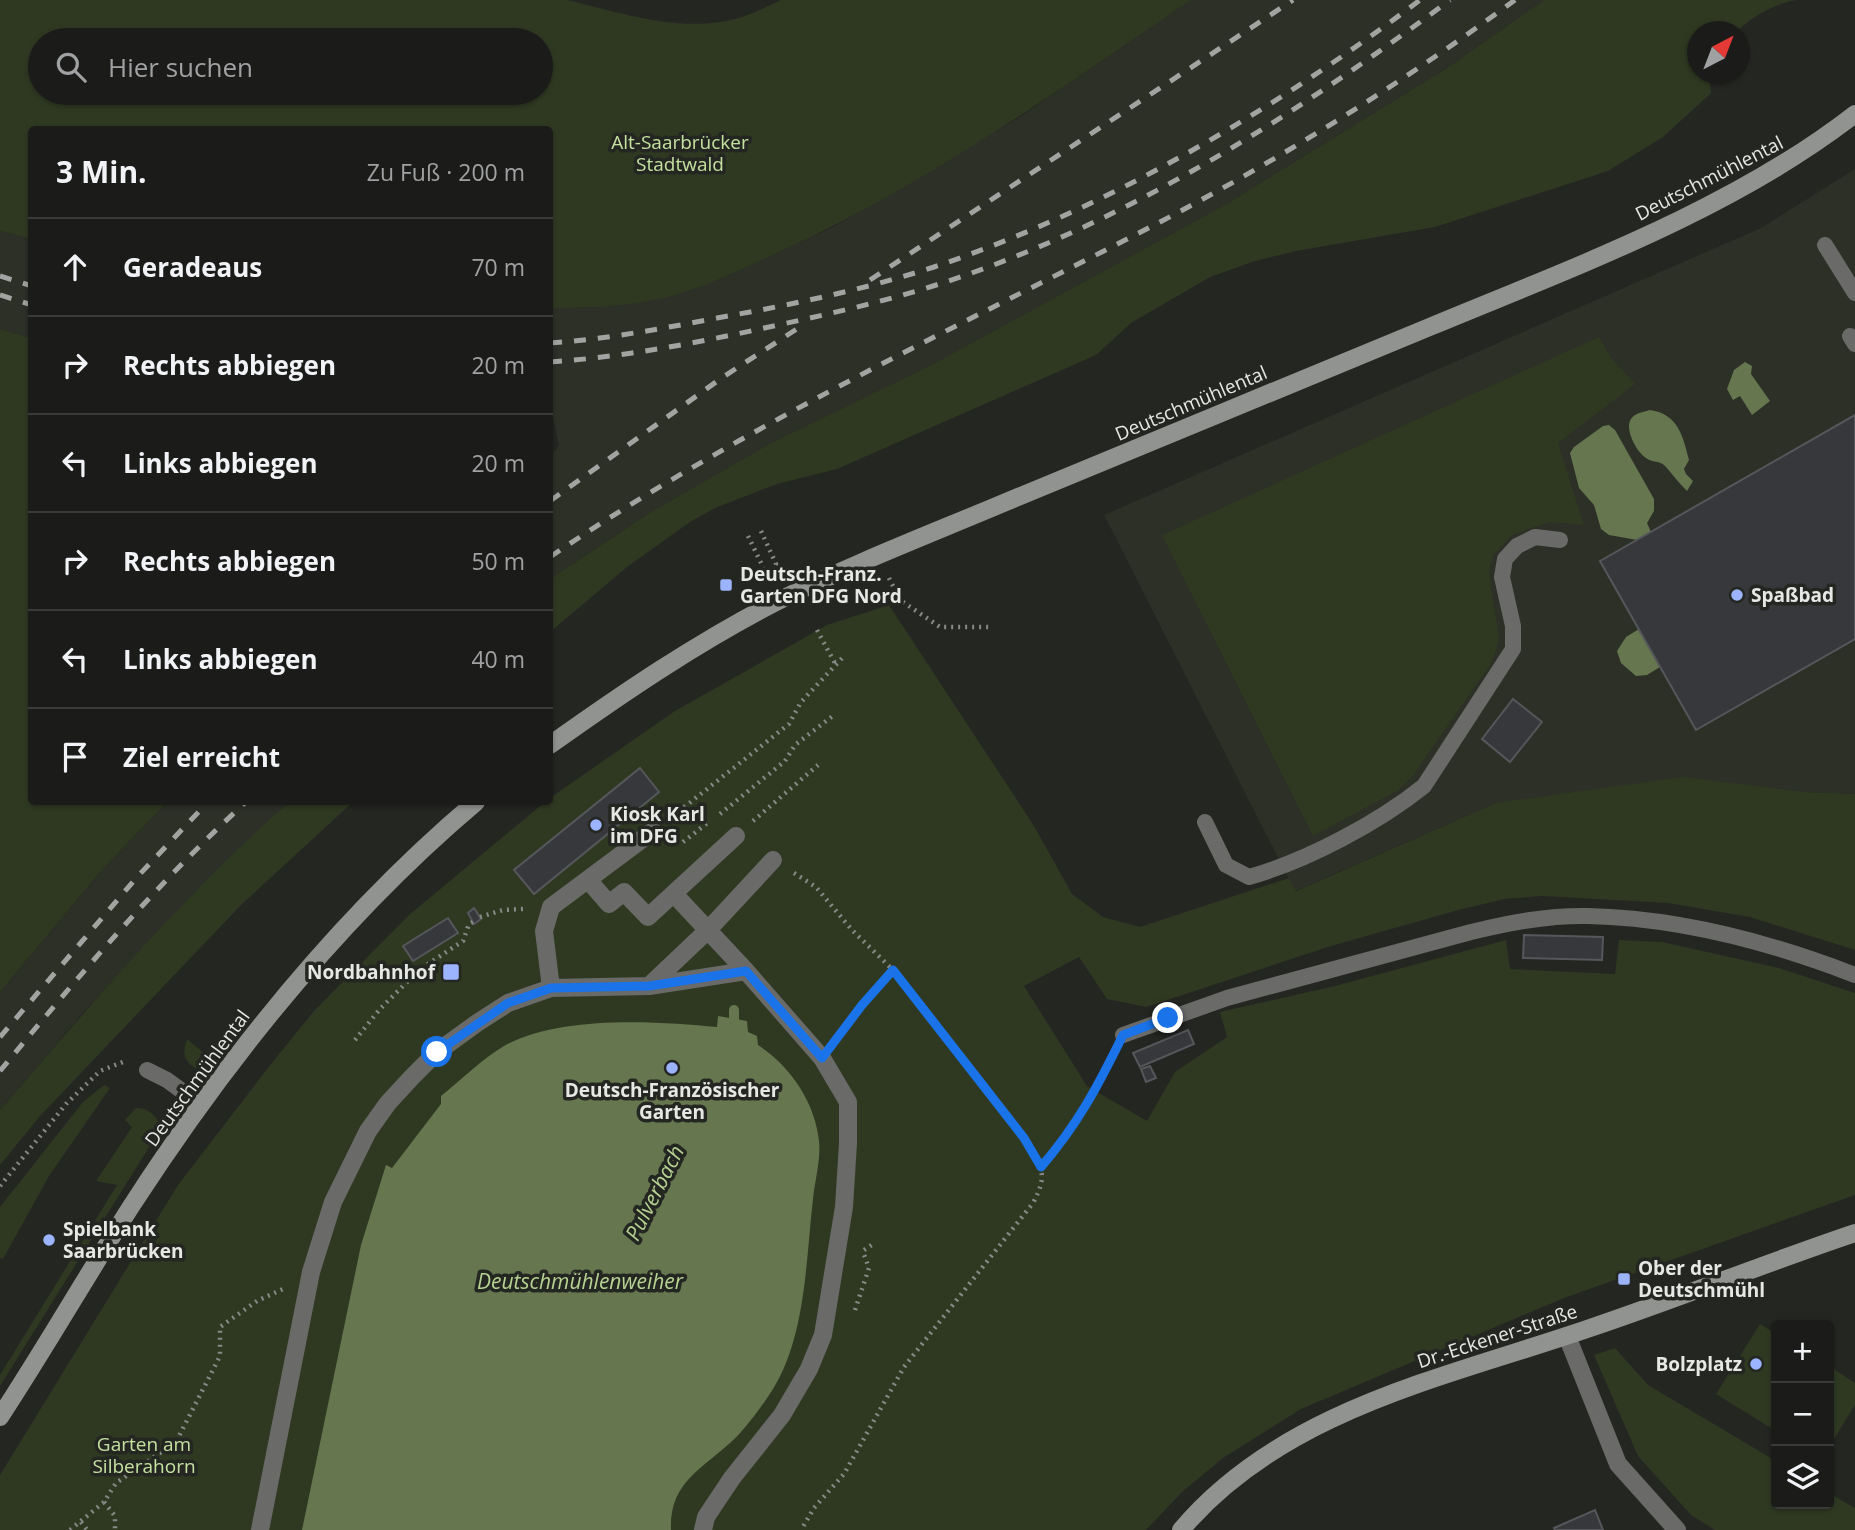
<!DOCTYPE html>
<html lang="de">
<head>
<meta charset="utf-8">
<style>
	:root { --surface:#1b1c1a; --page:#282927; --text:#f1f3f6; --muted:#a0a1a2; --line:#393a39 }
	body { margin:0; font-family:"Open Sans",sans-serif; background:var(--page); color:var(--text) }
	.controls { position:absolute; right:21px; bottom:21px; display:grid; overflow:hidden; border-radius:7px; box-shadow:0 2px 5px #0004 }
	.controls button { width:63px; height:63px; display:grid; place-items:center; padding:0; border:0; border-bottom:2px solid var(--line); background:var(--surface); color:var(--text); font:35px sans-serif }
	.compass { position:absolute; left:1687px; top:21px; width:63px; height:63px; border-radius:50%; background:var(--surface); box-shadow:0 2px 5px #0004; rotate:42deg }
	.stop { position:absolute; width:21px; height:21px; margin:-16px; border:5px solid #1a73e8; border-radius:50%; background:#fff }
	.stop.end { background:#1a73e8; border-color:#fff; box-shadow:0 2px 7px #0008 }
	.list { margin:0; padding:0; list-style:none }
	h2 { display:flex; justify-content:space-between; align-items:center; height:91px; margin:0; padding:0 28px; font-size:30px }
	h2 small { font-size:23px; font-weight:400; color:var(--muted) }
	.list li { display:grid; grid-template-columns:46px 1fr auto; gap:21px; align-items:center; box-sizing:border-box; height:98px; padding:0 28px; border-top:2px solid var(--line) }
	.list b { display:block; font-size:26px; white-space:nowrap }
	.list em { font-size:23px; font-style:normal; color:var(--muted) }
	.icon { flex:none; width:38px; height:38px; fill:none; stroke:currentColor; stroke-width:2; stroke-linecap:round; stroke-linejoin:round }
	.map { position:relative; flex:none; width:1855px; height:1530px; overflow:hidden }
	.search { position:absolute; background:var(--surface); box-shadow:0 2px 5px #0004; left:28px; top:28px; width:525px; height:77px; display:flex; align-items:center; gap:18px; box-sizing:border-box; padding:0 24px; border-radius:38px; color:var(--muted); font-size:26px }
	.panel { position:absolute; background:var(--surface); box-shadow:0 2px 5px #0004; left:28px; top:126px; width:525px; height:679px; border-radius:7px }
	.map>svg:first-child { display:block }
	.built { fill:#2c3027 }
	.green { fill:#2f3922; fill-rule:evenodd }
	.water { fill:#66764f }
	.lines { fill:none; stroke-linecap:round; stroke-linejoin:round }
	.stream { stroke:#66764f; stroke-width:10 }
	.building { fill:#37383c; stroke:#55575b; stroke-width:2 }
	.path { stroke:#878986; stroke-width:4.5; stroke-dasharray:2 5; stroke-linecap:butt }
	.lane { stroke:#6a6b69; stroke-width:16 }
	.street { stroke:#6a6b69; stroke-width:18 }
	.secondary { stroke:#919390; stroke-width:18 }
	.rail { stroke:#a2a4a1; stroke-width:5; stroke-dasharray:12 12; stroke-linecap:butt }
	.route { stroke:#1a73e8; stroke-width:9 }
	.poi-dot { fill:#9cb4fd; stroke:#242622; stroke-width:2.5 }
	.labels { text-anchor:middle; stroke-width:7; stroke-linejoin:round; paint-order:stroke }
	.park-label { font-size:19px; fill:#c4e09f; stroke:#242622 }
	.street-label { font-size:19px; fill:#e6e8e5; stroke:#242622 }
	.poi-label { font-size:19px; font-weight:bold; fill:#e6e8e5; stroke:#242622; text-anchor:start }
	.water-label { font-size:21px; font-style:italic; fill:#b7d292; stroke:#242622 }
</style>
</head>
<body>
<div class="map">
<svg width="1855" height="1530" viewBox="0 0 1855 1530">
	<rect width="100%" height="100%" fill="#242622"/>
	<path class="built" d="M1191 0H1544L1447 68 1223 206 931 365 769 444 651 512 550 579V455L559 446 550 404V308H582L647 302 720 279 833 227 1018 118Z
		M1855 169V794L1804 792 1496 803 1295 891 1104 515 1761 228Z
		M0 231 31 239V338L0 329Z
		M167 802H289L192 895 83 1013 0 1110V992L101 871Z"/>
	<path class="green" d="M0 0H567C622 13 685 35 742 17 755 13 768 6 781 0H1191C1058 91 925 185 779 252 739 271 689 295 645 302 614 307 581 308 550 308V130H32L31 239 0 231ZM40 40H541V93H40Z
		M1544 0H1796C1772 5 1755 15 1737 31L1698 32V74H1709L1711 93 1663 137 1608 171 1435 227 1296 251 1255 261 1210 277 1131 323 1096 355 837 469 777 484 715 508 690 522 627 567 550 632V579L651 512 769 444 931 365 1223 206 1447 68Z
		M0 329 31 338 32 802H167L101 871 0 992Z
		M1599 337 1612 359 1635 384 1558 443 1584 525 1550 522 1531 528 1512 535 1493 556 1489 573 1499 639 1492 662 1412 777 1397 791 1313 836 1162 535Z
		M889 605 1034 826 1072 894 1103 917 1140 927 1289 878 1296 891 1496 803 1683 777 1804 792 1855 794V950L1750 917 1668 903 1542 896 1505 899 1462 909 1331 946 1146 1007 1107 999 1079 957 1024 986 1087 1086 1147 1121 1175 1072 1227 1037 1220 1012 1335 986 1506 940 1510 969 1615 974 1619 940 1662 942 1779 968 1855 993V1195L1564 1298 1301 1409 1223 1458 1182 1492 1146 1530H0V1475L178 1185 271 1064 314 1011 409 915 545 802H550V798L675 711 827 625Z
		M289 802H353L240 906 41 1115 0 1165V1110C92 1003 184 895 289 802Z
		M229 1026 233 1031 206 1065 195 1068C182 1059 183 1053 187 1039L205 1054Z
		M104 1085 110 1088 49 1176 3 1259 0 1258V1207L83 1102Z
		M136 1108C148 1107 158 1117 161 1128L0 1386V1375L117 1185 96 1181 132 1127 125 1120Z
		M1760 1324 1776 1334V1431L1716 1394Z
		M1615 1348 1648 1385 1776 1461V1504H1829V1493L1855 1508V1530H1715L1691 1515 1638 1456 1594 1355Z
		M1829 1366 1855 1383V1405L1829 1447Z"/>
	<path class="water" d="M1745 362 1752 366 1751 374 1770 401 1752 415 1740 396 1733 400 1727 389 1734 370Z
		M1650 410C1678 414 1683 436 1689 460L1684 469 1686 474 1693 481 1687 491C1679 483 1673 475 1665 466 1660 460 1652 463 1646 458 1637 453 1624 429 1631 419 1635 413 1643 412 1650 410Z
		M1609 425 1615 430 1654 499V511L1647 523 1651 532 1637 540 1609 535 1601 529 1594 505 1579 488 1570 453 1574 447 1603 426Z
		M1639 629 1660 667 1647 675 1636 676 1621 663 1617 651 1626 637Z
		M718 1016 747 1021 748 1032 757 1036 758 1045C790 1066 815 1102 819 1141 821 1159 815 1180 813 1199 806 1259 806 1336 773 1389 763 1405 744 1431 730 1443 700 1470 669 1484 671 1530H302L361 1245 386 1165 392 1168 441 1104V1096C461 1080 482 1059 504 1046 558 1015 657 1021 717 1027Z"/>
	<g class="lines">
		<path class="stream" d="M734 1010V1031"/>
	</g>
	<path class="building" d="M1855 415V639L1696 730 1600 561Z
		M1513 699 1542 722 1510 762 1482 739Z
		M640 768 659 792 534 894 514 870Z
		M474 908 481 919 474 924 468 913Z
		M448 918 458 933 413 961 403 946Z
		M1524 935 1603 937 1602 960 1523 958Z
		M1188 1030 1194 1044 1140 1067 1133 1053Z
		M1150 1066 1156 1078 1146 1082 1141 1069Z
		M1595 1510 1603 1530H1555L1554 1528Z"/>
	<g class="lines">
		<path class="path" d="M761 531 776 564 766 575
			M748 536 764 569
			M889 578 900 600 940 627H989
			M817 630 836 665
			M720 814 785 761 795 745 834 715
			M673 816 789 724 801 702 845 655
			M753 821 818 765
			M683 842 710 821
			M794 873 816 887 852 930 893 970 1024 1138C1040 1166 1050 1172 1033 1203L904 1367 844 1474 814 1508 801 1530
			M480 917 503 910 523 909
			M838 1037 893 970
			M355 1040 380 1009 419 970 463 941 469 924 473 922
			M1041 1167C1072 1131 1091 1099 1112 1057
			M0 1186 66 1104 100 1071 123 1062
			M864 1250 873 1244
			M855 1310 869 1268 863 1252
			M104 1502 115 1516V1530
			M81 1522 87 1530
			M70 1530 104 1502 116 1483 176 1442 220 1356V1327L257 1301 283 1289"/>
		<path class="lane" d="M1825 245 1855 293
			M1850 336 1855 344
			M1205 822 1226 865 1249 877C1306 861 1378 823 1424 786L1513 649V626L1502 577 1505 559 1517 546 1535 537 1560 540
			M1123 1035 1227 998 1471 932C1509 923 1548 915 1588 916 1679 918 1770 942 1855 975
			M147 1070 167 1080 201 1105"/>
		<path class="street" d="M589 881 609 904 624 892 648 917 736 836
			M674 894 746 971 822 1058 848 1102V1143L844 1207 823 1335 809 1369 782 1415 732 1478 706 1517 703 1530
			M649 986 708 930 773 860
			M551 988 544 931 551 907 653 831
			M1567 1336 1618 1464 1677 1530
			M260 1530 311 1272 333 1202 368 1131 388 1103 412 1077 437 1052 477 1023 508 1003 551 988 649 986 746 971"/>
		<path class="secondary" d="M550 745C623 693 698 642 778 601 852 564 930 534 1006 502 1148 443 1290 385 1432 326 1574 267 1733 209 1855 114
			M0 1417C46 1347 87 1275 132 1205 228 1057 341 916 476 802
			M1181 1530C1283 1409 1448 1377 1590 1328 1679 1298 1766 1263 1855 1233"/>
		<path class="rail" d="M0 276 32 286
			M870 280 1293 0
			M0 295 32 305
			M550 343C607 339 660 329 717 318 790 305 863 290 934 267 1109 208 1273 111 1420 0
			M550 362C624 357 696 343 769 327 824 315 879 303 933 286 1123 226 1291 118 1450 0
			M550 501 723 377 806 323
			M550 557C732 433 933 339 1129 238 1263 170 1394 89 1515 0
			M0 1037 138 876 208 802
			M0 1071C77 978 157 883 246 802"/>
	</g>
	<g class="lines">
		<path class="route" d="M437 1052 508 1003 551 988 649 986 746 971 822 1058 862 1005 893 970 1024 1138 1041 1167C1078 1124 1098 1086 1123 1035L1168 1018"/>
	</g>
	<g class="poi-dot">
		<rect x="719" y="578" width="14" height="14" rx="3.5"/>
		<circle cx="1737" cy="595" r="7"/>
		<circle cx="596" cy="825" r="7"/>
		<rect x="442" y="963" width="18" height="18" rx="3.5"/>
		<circle cx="672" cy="1068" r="7"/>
		<circle cx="49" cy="1240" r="7"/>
		<rect x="1617" y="1272" width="14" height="14" rx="3.5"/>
		<circle cx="1756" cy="1364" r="7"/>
	</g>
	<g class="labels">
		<g class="park-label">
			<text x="680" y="149">Alt-Saarbrücker<tspan x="680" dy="22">Stadtwald</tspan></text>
			<text x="144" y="1451">Garten am<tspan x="144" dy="22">Silberahorn</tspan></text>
		</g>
		<g class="street-label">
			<text transform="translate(1709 178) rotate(-27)" y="7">Deutschmühlental</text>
			<text transform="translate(1191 403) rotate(-23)" y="7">Deutschmühlental</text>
			<text transform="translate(197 1078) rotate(-54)" y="7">Deutschmühlental</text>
			<text transform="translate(1497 1336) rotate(-18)" y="7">Dr.-Eckener-Straße</text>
		</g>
		<g class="poi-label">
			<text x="740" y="581">Deutsch-Franz.<tspan x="740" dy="22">Garten DFG Nord</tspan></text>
			<text x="1751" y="602">Spaßbad</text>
			<text x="610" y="821">Kiosk Karl<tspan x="610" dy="22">im DFG</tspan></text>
			<text x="435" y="979" text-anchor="end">Nordbahnhof</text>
			<text x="672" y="1097" text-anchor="middle">Deutsch-Französischer<tspan x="672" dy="22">Garten</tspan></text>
			<text x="63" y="1236">Spielbank<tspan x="63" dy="22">Saarbrücken</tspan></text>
			<text x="1638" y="1275">Ober der<tspan x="1638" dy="22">Deutschmühl</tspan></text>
			<text x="1742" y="1371" text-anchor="end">Bolzplatz</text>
		</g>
		<g class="water-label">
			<text transform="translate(655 1193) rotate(-63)" y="7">Pulverbach</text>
			<text x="580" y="1289">Deutschmühlenweiher</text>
		</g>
	</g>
</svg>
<div class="controls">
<button>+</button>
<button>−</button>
<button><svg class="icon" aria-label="layers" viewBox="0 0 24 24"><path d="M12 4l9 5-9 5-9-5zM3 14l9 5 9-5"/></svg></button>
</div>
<svg class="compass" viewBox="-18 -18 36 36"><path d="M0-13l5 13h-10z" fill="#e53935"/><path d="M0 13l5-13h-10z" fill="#a0a1a2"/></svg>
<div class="stop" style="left:437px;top:1052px"></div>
<div class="stop end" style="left:1168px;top:1018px"></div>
<div class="search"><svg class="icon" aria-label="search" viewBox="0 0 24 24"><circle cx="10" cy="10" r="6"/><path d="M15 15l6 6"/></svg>Hier suchen</div>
<section class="panel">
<h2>3 Min.<small>Zu Fuß · 200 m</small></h2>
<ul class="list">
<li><svg class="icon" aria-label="ahead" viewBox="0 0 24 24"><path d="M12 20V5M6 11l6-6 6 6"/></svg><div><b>Geradeaus</b></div><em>70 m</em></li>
<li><svg class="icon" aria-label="right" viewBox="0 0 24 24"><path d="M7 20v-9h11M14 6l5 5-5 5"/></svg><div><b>Rechts abbiegen</b></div><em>20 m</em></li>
<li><svg class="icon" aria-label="left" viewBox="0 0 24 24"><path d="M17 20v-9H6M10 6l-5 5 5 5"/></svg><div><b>Links abbiegen</b></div><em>20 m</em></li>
<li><svg class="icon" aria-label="right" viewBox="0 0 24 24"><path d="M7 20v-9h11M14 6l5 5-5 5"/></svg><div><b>Rechts abbiegen</b></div><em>50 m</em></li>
<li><svg class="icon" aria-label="left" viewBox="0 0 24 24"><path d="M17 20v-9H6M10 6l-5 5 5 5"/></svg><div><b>Links abbiegen</b></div><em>40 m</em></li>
<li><svg class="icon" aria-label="arrive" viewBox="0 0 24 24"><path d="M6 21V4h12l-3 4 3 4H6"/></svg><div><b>Ziel erreicht</b></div></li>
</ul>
</section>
</div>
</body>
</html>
